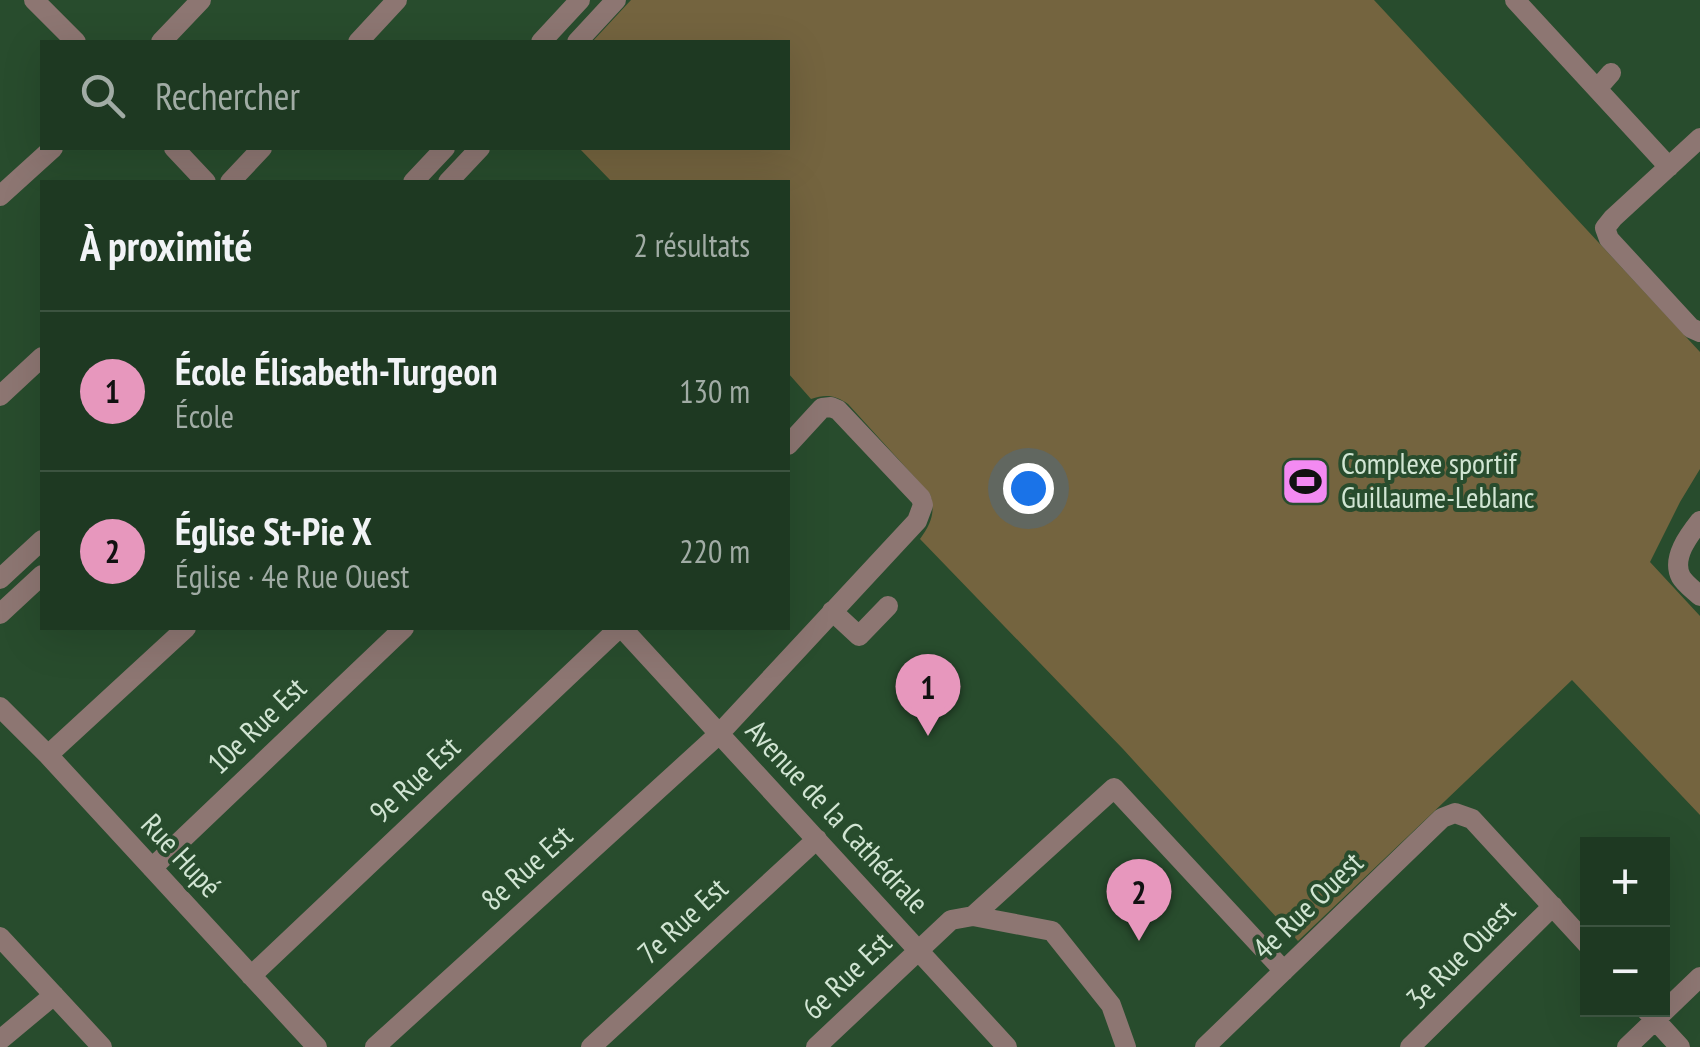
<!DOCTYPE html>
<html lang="fr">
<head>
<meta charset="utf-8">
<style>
	:root { --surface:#1e3922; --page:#2b442f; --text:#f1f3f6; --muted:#a1aca5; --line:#3c5340; --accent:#e797bd }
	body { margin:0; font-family:"PT Sans Narrow",sans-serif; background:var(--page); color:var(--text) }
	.controls { position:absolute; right:30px; bottom:30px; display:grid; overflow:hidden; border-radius:0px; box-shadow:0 10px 40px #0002 }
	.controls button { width:90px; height:90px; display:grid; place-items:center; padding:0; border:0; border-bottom:2px solid var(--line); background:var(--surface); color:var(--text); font:50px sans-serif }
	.you { position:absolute; left:1028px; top:488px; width:35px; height:35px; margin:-25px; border:8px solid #fff; border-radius:50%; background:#1a73e8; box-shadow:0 0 0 15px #1a73e833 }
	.badge { display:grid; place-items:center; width:65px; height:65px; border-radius:50%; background:var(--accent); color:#111; font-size:32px; font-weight:700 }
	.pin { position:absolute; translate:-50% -82px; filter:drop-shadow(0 2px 5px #0008) }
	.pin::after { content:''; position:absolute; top:52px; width:35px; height:30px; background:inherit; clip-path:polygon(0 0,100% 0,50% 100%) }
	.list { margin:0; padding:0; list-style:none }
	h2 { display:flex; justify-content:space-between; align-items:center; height:130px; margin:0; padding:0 40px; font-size:42px }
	h2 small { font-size:32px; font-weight:400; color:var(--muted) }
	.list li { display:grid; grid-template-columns:65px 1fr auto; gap:30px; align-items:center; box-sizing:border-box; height:160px; padding:0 40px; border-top:2px solid var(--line) }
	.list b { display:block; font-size:38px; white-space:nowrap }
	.list p { margin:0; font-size:32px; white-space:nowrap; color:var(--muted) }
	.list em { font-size:32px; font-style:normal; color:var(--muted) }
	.icon { flex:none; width:55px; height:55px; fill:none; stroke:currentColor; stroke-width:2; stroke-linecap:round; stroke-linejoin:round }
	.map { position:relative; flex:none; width:1700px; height:1047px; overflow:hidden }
	.search { position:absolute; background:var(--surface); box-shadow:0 10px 40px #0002; left:40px; top:40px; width:750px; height:110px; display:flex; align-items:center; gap:25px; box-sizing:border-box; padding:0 35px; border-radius:0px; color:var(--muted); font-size:38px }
	.panel { position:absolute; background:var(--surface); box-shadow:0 10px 40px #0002; left:40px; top:180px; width:750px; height:450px; border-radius:0px }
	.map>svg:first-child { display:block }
	.green { fill:#74643f }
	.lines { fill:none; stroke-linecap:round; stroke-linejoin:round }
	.minor { stroke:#8d7672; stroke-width:20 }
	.labels { text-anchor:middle; stroke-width:8; stroke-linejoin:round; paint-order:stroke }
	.poi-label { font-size:30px; fill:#d1e5d3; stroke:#284c2d; text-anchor:start }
	.street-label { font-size:30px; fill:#d1e5d3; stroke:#284c2d }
</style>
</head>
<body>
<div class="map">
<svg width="1700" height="1047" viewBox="0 0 1700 1047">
	<rect width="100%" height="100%" fill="#284c2d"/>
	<path class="green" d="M631 0H1374L1700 352V469L1680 502 1650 562 1700 616V815L1572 680 1298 941 1123 749 920 539C931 524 936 512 930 494L848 404C835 395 826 394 811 399L788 373V182H639L629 180 612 182 579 148H788V42H592Z"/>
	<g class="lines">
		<path class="minor" d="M34 0 76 42
			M1515 0 1669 167
			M161 42 201 0
			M358 42 397 0
			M541 42 580 0
			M577 42 616 0
			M1597 89 1611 73
			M1700 138 1613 218 1605 228 1609 239 1691 328 1700 332
			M174 148 206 182
			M230 182 262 148
			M413 182 445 148
			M448 182 480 148
			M0 196 53 148
			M0 396 42 357
			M1700 521C1689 535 1671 558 1681 577 1685 584 1695 591 1700 596
			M0 579 42 540
			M832 611 859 636 888 606
			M0 614 42 575
			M622 628 1007 1047
			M0 707 48 755 317 1047
			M48 755 186 628
			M152 868 404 628
			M973 916 1114 788 1284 971
			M0 937 102 1047
			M251 976 619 628
			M1646 1010 1680 1047
			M0 1040 54 995
			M375 1047 719 734 917 521 923 505 921 498 838 410 831 407 822 408 788 445
			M591 1047 817 839
			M816 1047 951 920 973 916 1052 931 1111 1005 1126 1047
			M1205 1047 1442 818 1455 813 1472 819 1588 945
			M1410 1047 1553 906
			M1627 1047 1700 977"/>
	</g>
	<defs>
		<symbol id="stadium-square" viewBox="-11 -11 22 22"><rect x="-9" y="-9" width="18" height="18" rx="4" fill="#f38af2" stroke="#284c2d"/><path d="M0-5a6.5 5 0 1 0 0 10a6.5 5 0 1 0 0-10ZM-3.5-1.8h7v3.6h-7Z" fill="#111"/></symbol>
	</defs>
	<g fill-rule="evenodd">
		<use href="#stadium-square" x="1278" y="454" width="55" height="55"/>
	</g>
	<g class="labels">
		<g class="poi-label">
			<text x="1341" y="474">Complexe sportif<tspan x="1341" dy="34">Guillaume-Leblanc</tspan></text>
		</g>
		<g class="street-label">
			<text transform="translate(257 726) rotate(-44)" y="10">10e Rue Est</text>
			<text transform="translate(415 780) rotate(-43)" y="10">9e Rue Est</text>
			<text transform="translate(837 817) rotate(47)" y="10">Avenue de la Cathédrale</text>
			<text transform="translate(181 856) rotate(47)" y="10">Rue Hupé</text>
			<text transform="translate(527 868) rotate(-42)" y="10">8e Rue Est</text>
			<text transform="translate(1308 906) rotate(-44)" y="10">4e Rue Ouest</text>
			<text transform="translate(683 921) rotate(-43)" y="10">7e Rue Est</text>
			<text transform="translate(1461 955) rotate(-45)" y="10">3e Rue Ouest</text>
			<text transform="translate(847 976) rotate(-44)" y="10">6e Rue Est</text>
		</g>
	</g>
</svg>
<div class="controls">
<button>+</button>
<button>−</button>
</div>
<div class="you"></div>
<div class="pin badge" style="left:928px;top:736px">1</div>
<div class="pin badge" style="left:1139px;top:941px">2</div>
<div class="search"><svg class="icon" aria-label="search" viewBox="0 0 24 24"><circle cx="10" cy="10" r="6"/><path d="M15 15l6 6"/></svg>Rechercher</div>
<section class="panel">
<h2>À proximité<small>2 résultats</small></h2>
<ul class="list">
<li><span class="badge">1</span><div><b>École Élisabeth-Turgeon</b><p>École</p></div><em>130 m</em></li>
<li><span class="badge">2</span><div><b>Église St-Pie X</b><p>Église · 4e Rue Ouest</p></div><em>220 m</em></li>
</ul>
</section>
</div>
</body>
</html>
